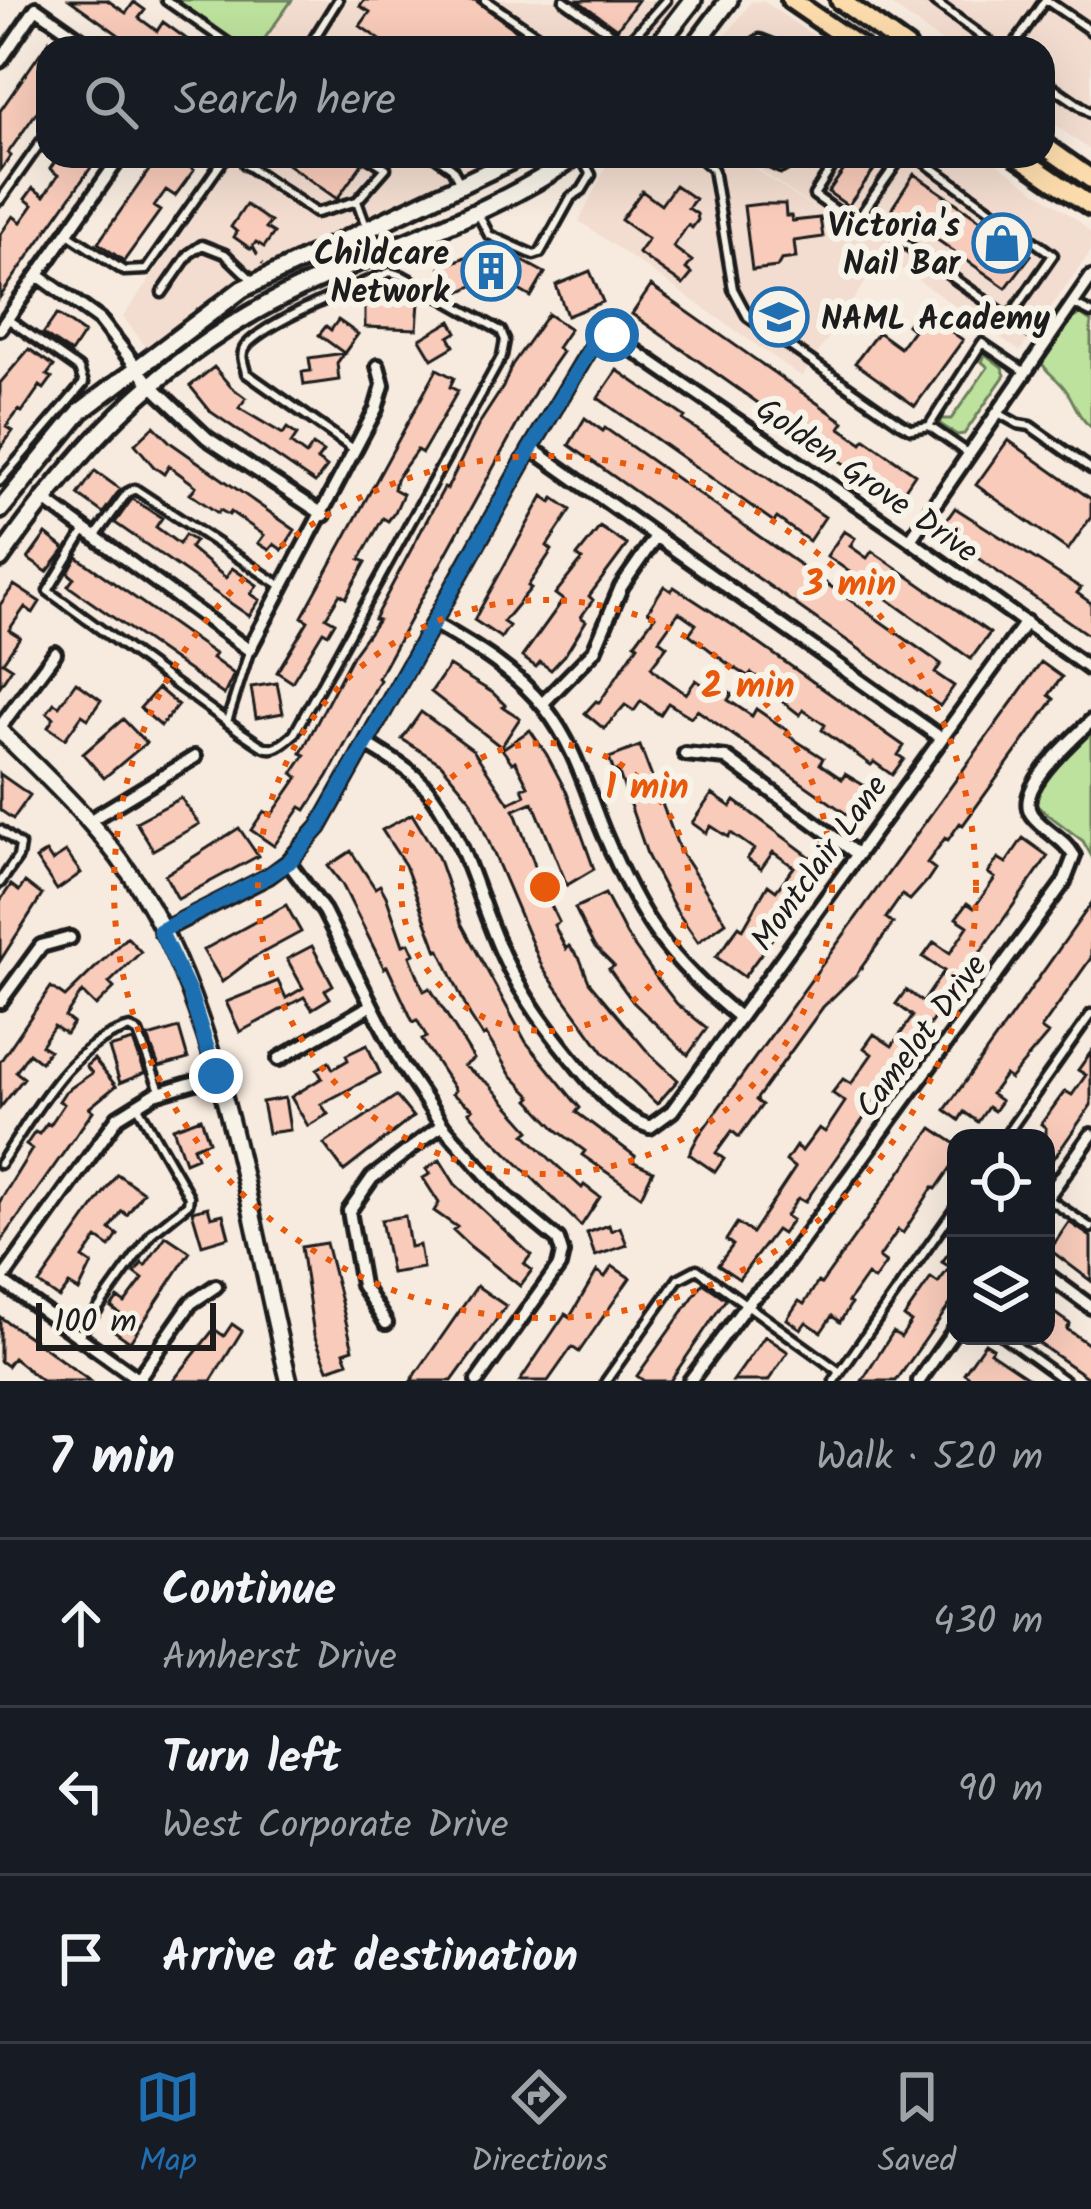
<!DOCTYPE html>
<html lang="en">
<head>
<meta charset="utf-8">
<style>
	:root { --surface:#171b24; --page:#242831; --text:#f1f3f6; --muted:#9ea1a6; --line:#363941; --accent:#1f6fb2 }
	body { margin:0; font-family:Kalam,sans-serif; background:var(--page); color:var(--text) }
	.controls { position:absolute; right:36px; bottom:36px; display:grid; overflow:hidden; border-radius:24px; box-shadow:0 12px 48px #0002 }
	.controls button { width:108px; height:108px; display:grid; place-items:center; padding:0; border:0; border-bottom:3px solid var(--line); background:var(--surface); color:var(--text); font:60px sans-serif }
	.scale { position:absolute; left:36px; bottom:30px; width:180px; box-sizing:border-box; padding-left:12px; border:6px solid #1c1c1c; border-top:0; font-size:33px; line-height:42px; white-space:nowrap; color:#1c1c1c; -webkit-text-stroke:9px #f7f3e8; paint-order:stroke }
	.stop { position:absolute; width:36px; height:36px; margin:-27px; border:9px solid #1f6fb2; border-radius:50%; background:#fff }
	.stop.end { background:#1f6fb2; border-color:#fff; box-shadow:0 3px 12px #0008 }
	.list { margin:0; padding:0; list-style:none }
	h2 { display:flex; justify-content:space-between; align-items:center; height:156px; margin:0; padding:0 48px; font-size:51px }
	h2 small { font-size:39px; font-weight:400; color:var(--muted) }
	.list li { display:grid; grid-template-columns:78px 1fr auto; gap:36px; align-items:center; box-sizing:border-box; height:168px; padding:0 48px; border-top:3px solid var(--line) }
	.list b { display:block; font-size:45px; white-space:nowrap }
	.list p { margin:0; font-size:39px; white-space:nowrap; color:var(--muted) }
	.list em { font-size:39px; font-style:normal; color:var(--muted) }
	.icon { flex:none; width:66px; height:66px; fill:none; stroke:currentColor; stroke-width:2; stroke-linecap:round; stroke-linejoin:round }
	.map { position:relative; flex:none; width:1091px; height:1381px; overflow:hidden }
	.search { position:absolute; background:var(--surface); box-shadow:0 12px 48px #0002; left:36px; right:36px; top:36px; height:132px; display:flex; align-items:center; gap:30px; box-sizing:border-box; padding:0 42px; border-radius:36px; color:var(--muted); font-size:45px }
	.sheet { height:660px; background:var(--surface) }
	nav { display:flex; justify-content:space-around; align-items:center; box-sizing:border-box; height:168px; border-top:3px solid var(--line); background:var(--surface); font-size:33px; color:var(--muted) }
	nav a { display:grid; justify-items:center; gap:6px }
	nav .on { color:var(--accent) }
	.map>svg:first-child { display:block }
	.built { fill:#f3ddd0 }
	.green { fill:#bde29d; stroke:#6c7f5c; stroke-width:3 }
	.building { fill:#f8cbba; stroke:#1c1c1c; stroke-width:3 }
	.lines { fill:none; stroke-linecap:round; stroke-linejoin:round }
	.service-casing { stroke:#1c1c1c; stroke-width:15 }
	.minor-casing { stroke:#1c1c1c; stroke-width:20 }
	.tertiary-casing { stroke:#1c1c1c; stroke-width:22 }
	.secondary-casing { stroke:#1c1c1c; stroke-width:24 }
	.primary-casing { stroke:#1c1c1c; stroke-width:26 }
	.path { stroke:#1c1c1c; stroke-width:3; stroke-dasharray:9 9; stroke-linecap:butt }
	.service { stroke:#f7f3e8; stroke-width:6 }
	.minor { stroke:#f7f3e8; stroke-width:10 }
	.tertiary { stroke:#f7f3e8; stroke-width:14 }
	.secondary { stroke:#f7f3e8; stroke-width:15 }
	.primary { stroke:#fcdcac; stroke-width:16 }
	.route { stroke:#1f6fb2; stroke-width:15 }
	.ring { fill:none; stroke:#e8590c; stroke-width:6; stroke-dasharray:6 12 }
	.labels { text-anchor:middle; stroke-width:12; stroke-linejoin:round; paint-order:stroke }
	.poi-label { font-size:33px; font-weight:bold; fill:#1c1c1c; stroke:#f7f3e8; text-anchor:end }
	.street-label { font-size:33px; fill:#1c1c1c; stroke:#f7f3e8 }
	.centre { fill:#e8590c; stroke:#f7f3e8; stroke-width:6 }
	.ring-label { font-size:36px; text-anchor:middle; font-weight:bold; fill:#e8590c; stroke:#f7f3e8; stroke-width:12; stroke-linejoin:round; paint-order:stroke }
</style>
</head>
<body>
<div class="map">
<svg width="1091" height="1381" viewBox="0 0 1091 1381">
	<rect width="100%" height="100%" fill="#f7ebdf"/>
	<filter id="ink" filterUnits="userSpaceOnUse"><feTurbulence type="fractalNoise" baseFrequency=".00833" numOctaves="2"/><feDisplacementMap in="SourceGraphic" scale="24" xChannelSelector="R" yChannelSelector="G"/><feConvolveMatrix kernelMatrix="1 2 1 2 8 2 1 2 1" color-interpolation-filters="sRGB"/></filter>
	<g filter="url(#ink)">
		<path class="built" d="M294 0H681L639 48H271L263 42Z
			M884 0H1091V151L1043 116V48H950Z
			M763 1 831 48H717L751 2Z
			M236 156H496L435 192 284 259 147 348 123 317Z
			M616 156H736L827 218 741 156H986L1076 219 1091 233V251L1020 351 883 256 802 377 579 221 607 164Z"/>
		<path class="green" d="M174 0H292L258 48H242Z
			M1081 315 1091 322V427C1075 415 1074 397 1061 384 1052 374 1046 372 1040 360L1071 318Z
			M985 354 1002 367 1005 375 964 434 957 435 940 424V419H951L988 367 982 362Z
			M1091 725V855L1083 841 1033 803 1039 783Z"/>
		<path class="building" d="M70 0H107L126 13 134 2 145 10 139 18 157 31 163 22 199 48H137Z
			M364 0H475L528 39 521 48H392L360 26 370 12 360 6Z
			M577 0H638L617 29Z
			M48 42V96L8 153 11 156 0 171V111Z
			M59 156H99L0 297V235L13 216 21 222 33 205 25 199 33 188 44 196 58 175 50 169Z
			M159 156H187L183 162 194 170 175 196 166 190 154 207 160 211 124 261 98 243Z
			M276 156H350L362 164 337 199Z
			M854 156H884L848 206 828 192Z
			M914 174 1031 255 1006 288 892 208Z
			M675 185 695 199 688 208 697 214 698 220 692 228 688 225 673 247 692 261 686 269 692 274 683 285 638 253 648 239 621 220 642 191 661 205Z
			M761 204H785L786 216H791L792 221 820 218 823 237 794 241 796 258 781 260 777 267 752 270 744 206Z
			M246 205 271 222 266 228 274 233 264 247 256 242 251 249 234 237 237 232 231 227Z
			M493 245 545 273 531 297 494 276 455 294 440 268Z
			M590 271 603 302 567 316 556 285Z
			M651 286 844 422 840 428 862 443 865 439 915 474 897 501 632 314Z
			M396 300 419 302 417 329 365 327V304L396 303Z
			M919 308 963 340 915 406 855 363 878 332 900 348 913 330 907 325Z
			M57 314 84 333 71 353 43 334Z
			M548 314 570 329 557 348 562 352 537 388 378 678 380 680 328 776 306 810 301 807 274 846 251 830 264 811 271 816 298 777 293 773 305 755 301 753 353 654 378 620 374 619 444 488 447 489 479 424 503 387 512 365Z
			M338 320 358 334 337 363 339 380 304 385 302 372 311 371 309 358 344 353 319 335 326 326 331 330Z
			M451 321 457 332 449 337 454 346 432 359 420 339Z
			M29 349 54 366 47 375 52 378 44 389 40 386 22 412 19 410 6 427 13 431 0 449V383Z
			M214 367 231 387 246 398 239 408 283 434 287 428 297 435 291 444 306 455 313 445 323 452 317 460 327 467 315 483 211 412 190 386Z
			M437 369 454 378 450 387 458 391 422 453 417 450 396 479 394 489 403 494 395 512 388 521 383 518 360 559 366 562 352 587 346 598 340 594 326 617 335 622 328 634 323 631 292 682 277 672 308 621 302 617Z
			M617 370 685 417 683 420 825 517 809 541 777 518 774 522 598 398Z
			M585 418 603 431 605 428 941 664 935 673 954 686 940 706 569 445Z
			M154 426 171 443 295 530 282 550 274 544 269 550 258 543 264 535 231 512 229 515 220 510 218 513 190 494 196 486 169 466 164 474 154 467 135 444Z
			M1008 440 1091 499V517L1068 550 976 485Z
			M95 471 120 489 103 513 78 495Z
			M543 496 551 502 554 498 571 510 547 546 552 550 528 586 531 588 503 622 509 626 501 638 474 620Z
			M132 499 162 518 156 527 179 544 185 535 195 541 190 548 226 578 232 568 257 585 251 594 260 600 249 616 115 523Z
			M955 508 1081 588 1077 593 1091 603V637L939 531Z
			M600 527 627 545 589 596 593 600 581 617 586 621 565 655 551 670 540 662 536 667 522 657 563 600 555 594 582 560 577 556Z
			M844 531 855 538 850 546 867 558 872 551 990 633 971 659 827 556Z
			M46 534 65 549 47 572 28 559Z
			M77 557 215 654 212 658 234 674 224 695 68 586 74 578 68 573Z
			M14 585 40 602 33 613 25 607 9 630 20 637 3 662 12 668 0 686V605Z
			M664 586 671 591 674 587 734 626 904 746 898 755 904 759 892 775 874 762 871 765 822 730 825 725 803 710 800 715 769 691 772 687 751 673 748 676 728 664 689 634 696 624 679 612 659 640 667 646 651 667 658 674 686 694 696 680 715 693 720 685 732 694 728 700 752 716 756 709 788 731 786 734 823 758 820 764 842 779 845 774 878 794 858 822 697 710 691 717 668 703 660 715 641 701 634 711 625 705 604 729 585 713 596 701 599 703 638 645 635 643 655 616 648 611Z
			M1041 662 1062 677 1049 695 1054 699 963 825 960 823 948 840 945 838 927 863 935 869 927 881 910 900 902 895 886 918 893 923 856 975 823 1007 771 1079 756 1100 762 1105 739 1137 732 1131 716 1153 724 1159 715 1172 689 1154 699 1135Z
			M449 666 493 693 505 705 503 707 520 718 501 747 431 692Z
			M76 682 101 700 88 719 82 715 65 739 48 727 54 718 47 713 54 703 59 706Z
			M277 683 283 713 256 718 251 687Z
			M158 688 178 705 161 726 140 708Z
			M421 712 473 750 509 803 525 795 522 788 528 786 515 761 512 763 502 749 530 730 547 755 567 793 594 869 567 885 533 802 514 810 534 863 539 890 543 889 559 922 554 925 566 949 569 946 580 959 589 982 648 1052 678 1080 657 1104 604 1053 543 969 471 800 441 764 402 739Z
			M123 719 146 743 104 778 83 754Z
			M640 746 680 851 726 922 698 942 676 910 648 857 618 770 614 772 609 758Z
			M0 774 30 795 13 819 0 810Z
			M712 794 731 807 735 801 824 867 744 977 716 957 739 926 743 929 768 885 776 891 794 867 773 852 761 869 747 859 754 849 731 833 728 837 711 826 706 833 692 823Z
			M181 798 199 824 153 850 136 822Z
			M412 814 438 857 461 923 526 1042 580 1108 576 1112 635 1156 632 1161 653 1171 641 1196 582 1155 585 1151 558 1131 529 1100 532 1097 510 1074 486 1034 483 1036 470 1016 440 950 437 951 405 865 382 830Z
			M239 828 258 856 178 899 165 875Z
			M1023 838 1048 856 805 1202 798 1198 786 1216 792 1220 782 1234 776 1230 739 1279 718 1265 733 1245 726 1240 737 1223 752 1233 795 1168 786 1161 796 1146 802 1151 819 1128 825 1132 845 1102 832 1093 843 1079 851 1084 872 1054 864 1048 874 1034 892 1046 913 1016 896 1004 906 990 923 1002 944 971 923 957 934 942 950 953 968 926 956 918 967 903 974 908 995 878 988 873 998 858 1006 863Z
			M351 851 375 888 380 885 386 896 403 945 409 943 414 954 410 956 424 991 430 988 474 1059 464 1066 489 1084 530 1130 525 1134 552 1161 582 1188 584 1185 600 1197 581 1226 490 1136 469 1112 473 1109 452 1094 455 1090 422 1040 427 1037 417 1020 413 1022 387 966 384 968 342 884 328 866Z
			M46 852 52 861 66 852 81 873 57 890 36 859Z
			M25 882 42 895 0 961V901L11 885 19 891Z
			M605 894 627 936 659 981 677 1004 707 1028 688 1055 633 1002 609 969 614 966 594 946 585 929 575 908Z
			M1091 904V958L1041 1029 1048 1034 1010 1079 1005 1075 991 1094 1001 1101 994 1111 988 1107 978 1122 964 1112 959 1120 945 1110Z
			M286 905 301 932 253 958 222 982 203 950Z
			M127 937 141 952 109 983 114 988 96 1006 82 992 65 1017 73 1023 66 1034 54 1026 41 1045 49 1050 41 1062 29 1053 16 1072 24 1078 0 1108V1062L51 987 65 997Z
			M312 946 333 985 325 990 330 998 312 1009 304 997 240 1032 226 1002 278 981 286 998 303 988 287 959Z
			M179 1028 188 1059 159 1067 148 1037Z
			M133 1041 145 1073 120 1083 109 1048Z
			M367 1045 380 1073 321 1104 328 1114 308 1126 291 1097 322 1078 317 1069 329 1062 333 1069 348 1060 346 1055Z
			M1091 1052V1105L1046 1170V1128L1041 1124 1065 1091 1072 1095 1086 1075 1078 1070Z
			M94 1059 116 1086 89 1108 93 1111 0 1243V1201L32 1149 26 1145 35 1132 39 1134 47 1123 50 1125 64 1104 59 1101 65 1092 92 1073 86 1066Z
			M396 1096 413 1117 344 1171 324 1144Z
			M285 1098 290 1130 268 1133 262 1102Z
			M201 1118 209 1141 193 1147 197 1157 185 1162 173 1128Z
			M932 1128 956 1144V1169L952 1166 936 1189 933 1187 903 1233 898 1230 879 1258 886 1263 874 1280 867 1275 848 1302 851 1304 840 1322 832 1316 821 1332 806 1322 801 1329 787 1319 799 1301 804 1304 818 1282 821 1284Z
			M440 1160 455 1184 531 1255 524 1264 532 1270 520 1286 470 1246 453 1230 457 1227 434 1211 439 1203 423 1178 430 1174 426 1169Z
			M117 1174 143 1192 127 1215 122 1211 110 1229 118 1235 110 1247 97 1238 83 1258 92 1264 79 1291 69 1285 59 1298 39 1284Z
			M208 1207 211 1217 223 1214 229 1237 202 1245 192 1211Z
			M405 1216 410 1247 419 1245 423 1268 391 1273 381 1220Z
			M1069 1222 1091 1237V1281L1050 1250Z
			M609 1225 611 1231 620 1227 627 1245 595 1256 587 1233Z
			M166 1236 190 1252 130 1342 110 1328 120 1314 111 1307 118 1298 125 1303 143 1279 135 1273 142 1263 145 1266Z
			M326 1243 353 1349 344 1352 348 1362 328 1369 314 1335 301 1247Z
			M956 1243V1296L896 1381H862L893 1332 901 1337 911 1322 904 1317 931 1278 938 1283 950 1267 942 1262Z
			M612 1266 630 1278 579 1352 572 1347 548 1381H520L565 1314 570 1317 597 1271 605 1277Z
			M703 1283 726 1299 670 1381H644L637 1376Z
			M477 1286 506 1306 492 1326 452 1381H411Z
			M1053 1312 1070 1324 1067 1329 1091 1346V1380L1028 1336H1046V1321Z
			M0 1317 42 1346 90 1381H42L13 1358 7 1366 0 1361Z
			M232 1324 242 1331 211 1381H173L214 1329 224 1336Z
			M765 1336 788 1352 768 1381H733Z
			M985 1343 993 1348 990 1352 1033 1381H975L964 1373Z"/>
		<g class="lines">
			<defs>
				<path id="service" d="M166 0 235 48
					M485 0 555 48
					M564 0 623 42 634 36
					M932 0 998 48
					M1046 0 1091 31
					M308 48 338 0
					M648 48 634 36 666 0
					M747 48 760 39 783 48
					M1012 48 1045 0
					M1043 80 1091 113
					M251 156 245 164 316 213 357 201 386 168 367 156
					M435 156 452 168 460 183
					M698 156 713 169 733 289 748 317 900 423 911 429 929 426 968 453
					M756 156 781 168 801 156
					M839 156 814 195 848 219 860 216 902 156
					M916 156 1053 255 1010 317
					M0 200 48 132
					M357 201 366 226
					M478 214 489 235 534 255 540 253 571 197 582 190 591 175 581 156
					M68 234 124 271 146 270 226 156
					M897 238 1045 343
					M162 293 189 254 202 245 225 254 251 279
					M1073 304 1091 313
					M1000 414 1018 424 1030 426 1091 469
					M929 426 982 343 1025 372
					M0 481 84 383 79 369 9 320
					M85 530 48 591 241 732C267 749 269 757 294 734L502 356 505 340 501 331 403 276 390 272C358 285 265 322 246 346 239 355 244 363 246 373L355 450
					M95 537 127 493 135 489 280 585
					M227 722 249 652
					M0 830 20 845 18 857 0 883
					M1004 1138 1091 1014
					M0 1164C33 1117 69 1043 130 1028L138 1033 161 1093
					M1047 1198 1091 1228
					M80 1334 153 1232 188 1204 189 1196 138 1107
					M1003 1336 1065 1381
					M606 1381 678 1279 697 1269 840 1372
					M834 1381 956 1207"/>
				<path id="minor" d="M0 61 36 8 93 48
					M39 276 100 320 149 383 207 438 324 515
					M0 329 121 156
					M531 448 941 738
					M42 498 249 650 376 409 383 385 378 366
					M910 540 1091 277
					M435 624C475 647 516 671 545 708 575 746 586 789 604 833 640 918 667 959 739 1017
					M542 704 594 651 621 587 655 538
					M0 727 55 653
					M367 744C390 759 416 772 432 795 466 841 479 903 503 955 522 997 551 1034 580 1069 600 1093 620 1117 650 1127L672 1111 1026 622
					M685 754 726 758 857 854
					M89 821 195 757
					M288 862 324 911 402 1065 442 1125 505 1196 558 1240 562 1253 559 1266 477 1381
					M161 931 269 876 288 862 319 827 531 448 593 344 612 335 910 540 1091 670
					M0 1002 41 946 70 938
					M279 1059 370 1006
					M1046 1199 1091 1135
					M1046 1274 1091 1307
					M0 1280 141 1381
					M1 1281 118 1117 155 1094 216 1076
					M386 1323 362 1285 349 1211 372 1178 442 1125
					M138 1379 191 1303 216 1286
					M690 1381 750 1300 774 1279 1064 882 1074 856C1064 838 1044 831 1032 815 1013 789 1074 739 1091 721
					M919 1381 956 1328"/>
				<path id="tertiary" d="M0 731C53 783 107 833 145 897 226 1034 251 1226 289 1381"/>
				<path id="secondary" d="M656 48 693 0
					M693 48 729 0
					M0 510 81 411 242 289 521 156
					M0 559C76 451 152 367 270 303 370 250 482 222 576 156"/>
				<path id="primary" d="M791 0 861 48
					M840 0 907 48
					M1043 145 1091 179
					M1018 156 1091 206"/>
			</defs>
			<use href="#service" class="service-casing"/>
			<use href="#minor" class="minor-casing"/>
			<use href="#tertiary" class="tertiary-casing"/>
			<use href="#secondary" class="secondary-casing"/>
			<use href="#primary" class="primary-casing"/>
			<path class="path" d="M253 247 263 264"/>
			<use href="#service" class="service"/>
			<use href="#minor" class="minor"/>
			<use href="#tertiary" class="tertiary"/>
			<use href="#secondary" class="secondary"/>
			<use href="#primary" class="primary"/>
		</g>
	</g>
	<g class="lines" filter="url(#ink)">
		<path class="route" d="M216 1076 190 994 160 931 268 876 289 862 319 827 531 448 593 344 612 335"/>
	</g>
	<g class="ring">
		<circle cx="545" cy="887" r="144"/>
		<circle cx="545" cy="887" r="287"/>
		<circle cx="545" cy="887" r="431"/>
	</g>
	<defs>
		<symbol id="shop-ring" viewBox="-11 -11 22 22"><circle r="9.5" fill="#f7f3e8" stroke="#1f6fb2" stroke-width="1.5"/><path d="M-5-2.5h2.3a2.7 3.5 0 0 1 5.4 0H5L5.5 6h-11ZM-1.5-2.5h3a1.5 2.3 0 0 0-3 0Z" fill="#1f6fb2"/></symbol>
		<symbol id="building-ring" viewBox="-11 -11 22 22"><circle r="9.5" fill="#f7f3e8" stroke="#1f6fb2" stroke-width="1.5"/><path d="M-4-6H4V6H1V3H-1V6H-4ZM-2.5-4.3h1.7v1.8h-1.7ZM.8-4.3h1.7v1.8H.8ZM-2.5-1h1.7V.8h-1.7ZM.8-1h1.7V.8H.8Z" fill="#1f6fb2"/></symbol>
		<symbol id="school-ring" viewBox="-11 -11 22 22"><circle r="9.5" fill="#f7f3e8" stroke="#1f6fb2" stroke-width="1.5"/><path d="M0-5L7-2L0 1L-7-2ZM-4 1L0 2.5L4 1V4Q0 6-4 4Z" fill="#1f6fb2"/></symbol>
	</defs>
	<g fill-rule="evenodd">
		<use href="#shop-ring" x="969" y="210" width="66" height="66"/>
		<use href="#building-ring" x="458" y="238" width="66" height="66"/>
		<use href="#school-ring" x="746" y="284" width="66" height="66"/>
	</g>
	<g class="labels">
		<g class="poi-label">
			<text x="960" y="236">Victoria's<tspan x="960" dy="38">Nail Bar</tspan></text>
			<text x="449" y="264">Childcare<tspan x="449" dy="38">Network</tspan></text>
			<text x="821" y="329" text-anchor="start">NAML Academy</text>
		</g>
		<g class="street-label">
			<text transform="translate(868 479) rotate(35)" y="12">Golden Grove Drive</text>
			<text transform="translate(818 862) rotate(-54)" y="12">Montclair Lane</text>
			<text transform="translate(920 1035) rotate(-53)" y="12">Camelot Drive</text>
		</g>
	</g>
	<circle cx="545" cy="887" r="18" class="centre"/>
	<g class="ring-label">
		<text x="850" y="595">3 min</text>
		<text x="748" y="697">2 min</text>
		<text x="647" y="798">1 min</text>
	</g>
</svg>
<div class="controls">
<button><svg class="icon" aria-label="locate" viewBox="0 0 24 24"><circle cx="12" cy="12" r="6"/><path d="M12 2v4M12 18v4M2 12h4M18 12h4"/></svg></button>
<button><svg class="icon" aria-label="layers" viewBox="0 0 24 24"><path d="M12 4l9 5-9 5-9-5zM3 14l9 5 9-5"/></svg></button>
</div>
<div class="scale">100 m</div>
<div class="stop" style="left:612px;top:335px"></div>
<div class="stop end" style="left:216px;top:1076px"></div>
<div class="search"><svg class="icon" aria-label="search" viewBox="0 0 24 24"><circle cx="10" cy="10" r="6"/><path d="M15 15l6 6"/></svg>Search here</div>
</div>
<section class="sheet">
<h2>7 min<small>Walk · 520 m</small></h2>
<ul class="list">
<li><svg class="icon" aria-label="ahead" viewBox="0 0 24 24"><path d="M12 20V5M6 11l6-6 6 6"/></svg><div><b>Continue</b><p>Amherst Drive</p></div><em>430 m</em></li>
<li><svg class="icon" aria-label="left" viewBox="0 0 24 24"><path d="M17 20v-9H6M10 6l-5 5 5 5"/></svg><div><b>Turn left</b><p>West Corporate Drive</p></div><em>90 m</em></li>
<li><svg class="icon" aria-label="arrive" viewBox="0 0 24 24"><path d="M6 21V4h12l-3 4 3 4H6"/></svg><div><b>Arrive at destination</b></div></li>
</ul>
</section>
<nav>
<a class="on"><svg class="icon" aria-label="map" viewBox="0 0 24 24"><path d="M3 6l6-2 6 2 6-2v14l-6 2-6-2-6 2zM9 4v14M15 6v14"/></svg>Map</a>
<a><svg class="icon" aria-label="directions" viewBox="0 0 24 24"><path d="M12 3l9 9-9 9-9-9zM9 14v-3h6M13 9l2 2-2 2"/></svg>Directions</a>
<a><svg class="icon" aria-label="saved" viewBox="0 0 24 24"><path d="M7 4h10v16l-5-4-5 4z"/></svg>Saved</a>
</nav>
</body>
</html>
